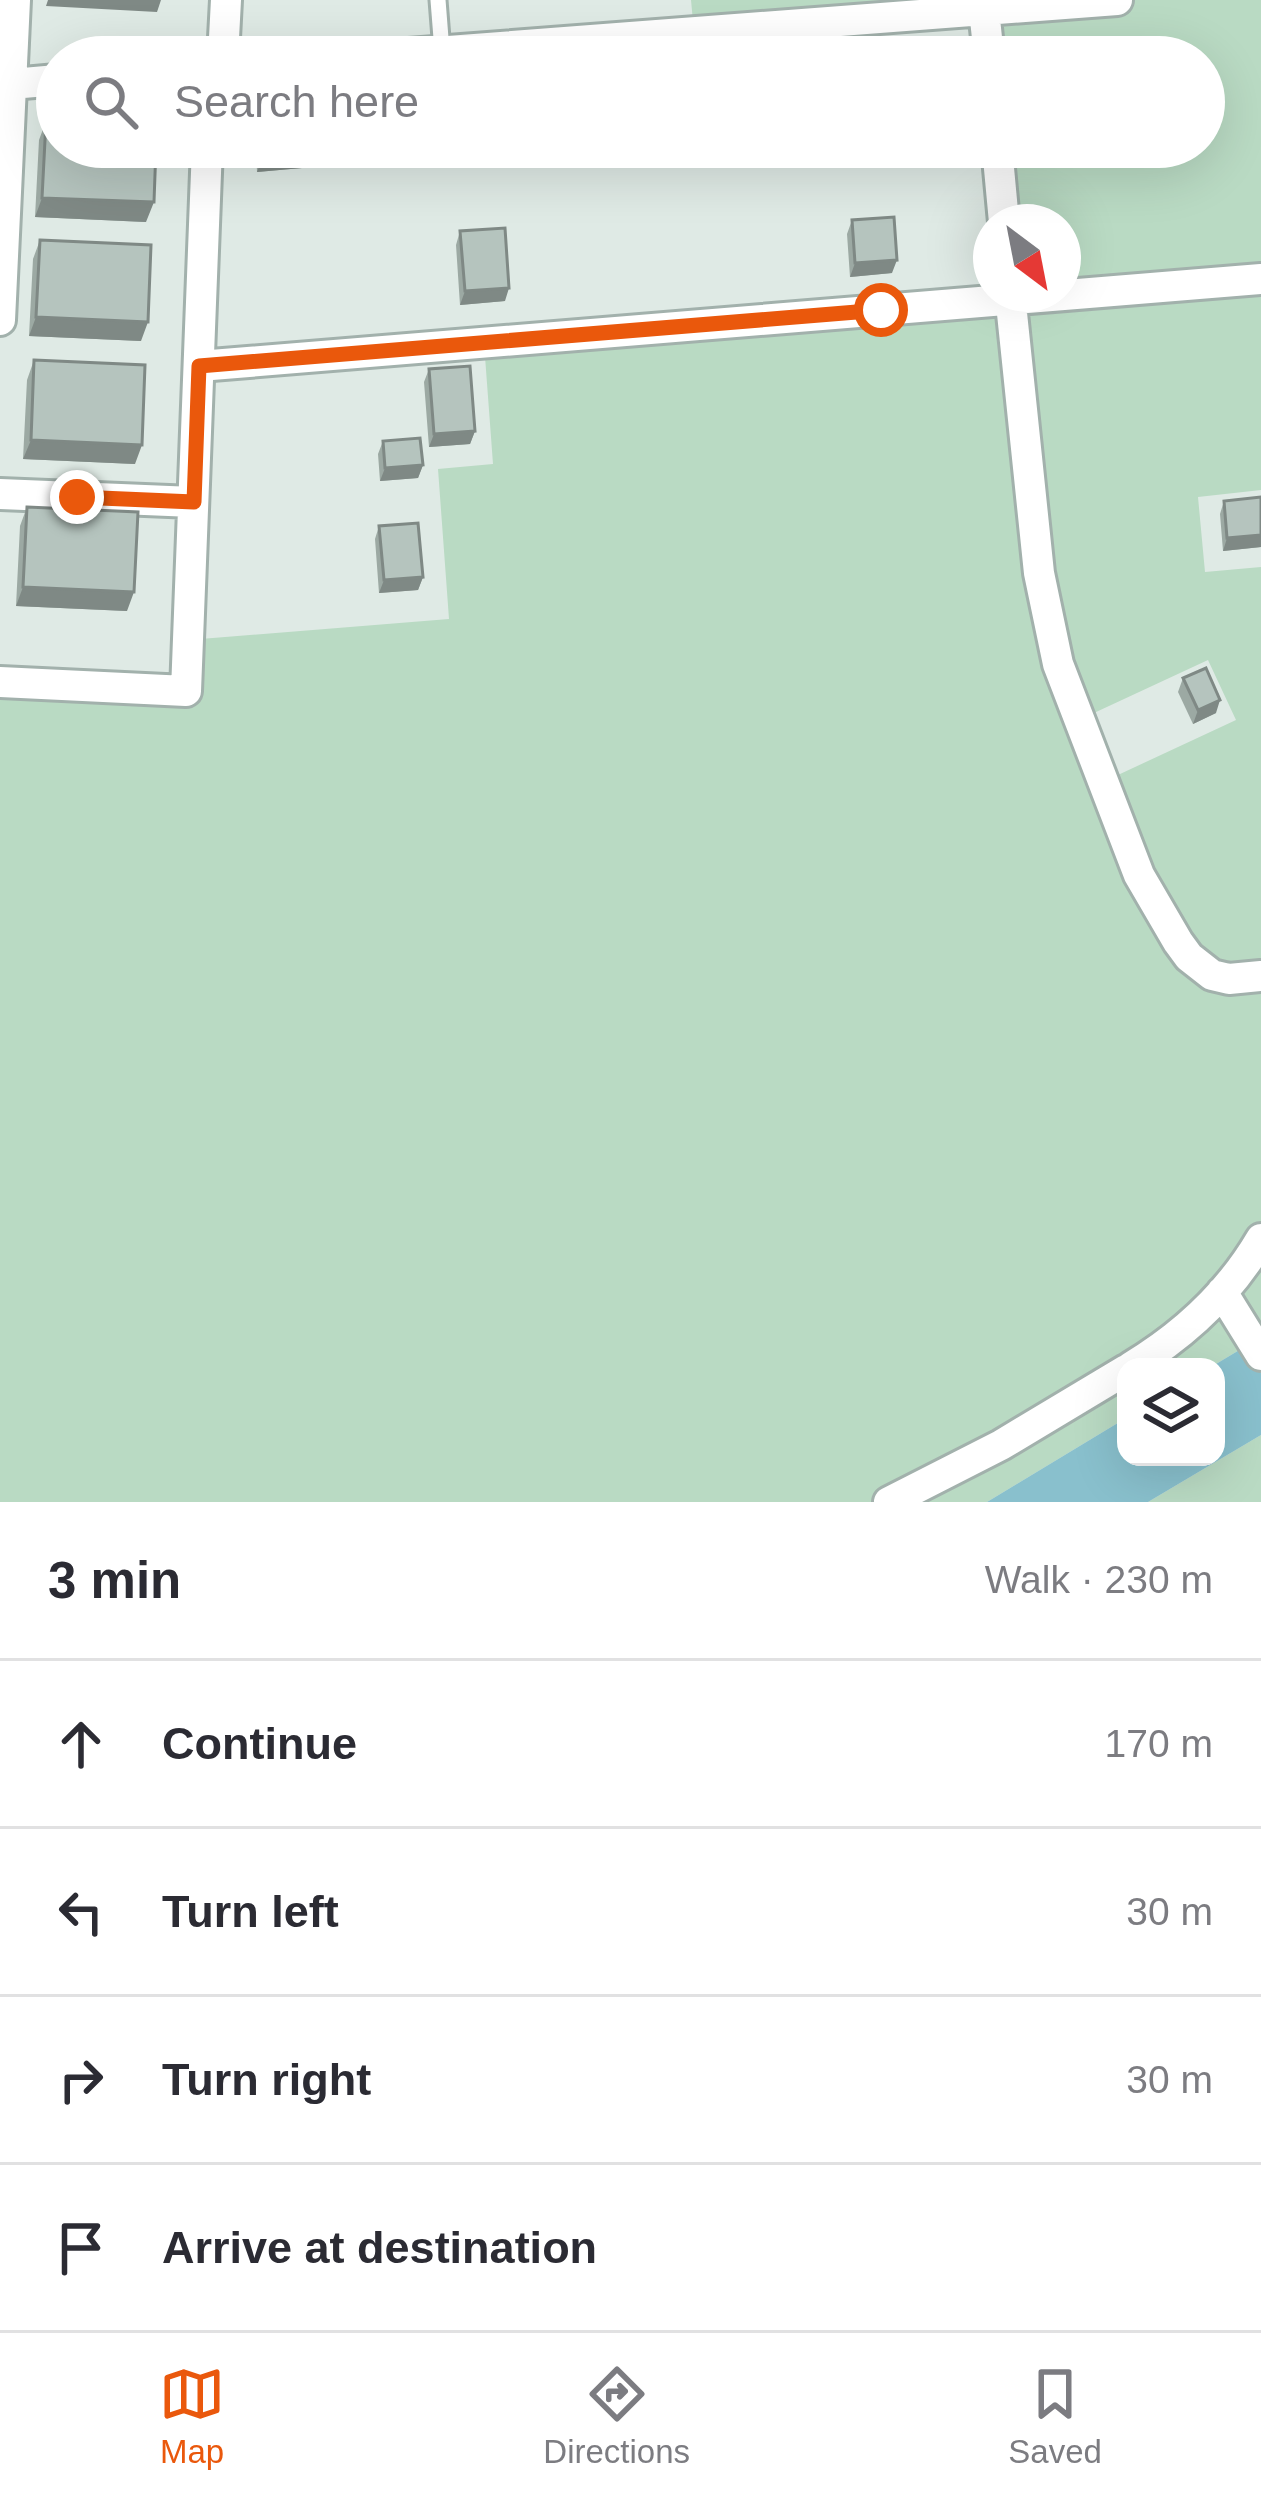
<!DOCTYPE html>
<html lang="en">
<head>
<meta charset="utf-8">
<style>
	:root { --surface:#fff; --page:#f2f2f3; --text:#2b2b33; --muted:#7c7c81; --line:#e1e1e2; --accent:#ea580c }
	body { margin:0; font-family:Arial,sans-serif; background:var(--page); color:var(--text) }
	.controls { position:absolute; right:36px; bottom:36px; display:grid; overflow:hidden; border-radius:24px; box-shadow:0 12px 48px #0002 }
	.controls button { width:108px; height:108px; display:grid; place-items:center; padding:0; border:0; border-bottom:3px solid var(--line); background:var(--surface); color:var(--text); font:60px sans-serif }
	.compass { position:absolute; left:973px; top:204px; width:108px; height:108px; border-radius:50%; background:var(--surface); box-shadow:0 12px 48px #0002; rotate:148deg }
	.stop { position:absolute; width:36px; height:36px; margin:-27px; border:9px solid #ea580c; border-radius:50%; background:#fff }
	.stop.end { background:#ea580c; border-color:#fff; box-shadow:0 3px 12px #0008 }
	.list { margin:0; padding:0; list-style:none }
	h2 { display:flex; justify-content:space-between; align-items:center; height:156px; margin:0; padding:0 48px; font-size:51px }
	h2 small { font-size:39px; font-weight:400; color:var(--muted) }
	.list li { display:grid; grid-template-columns:78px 1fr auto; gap:36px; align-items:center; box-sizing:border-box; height:168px; padding:0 48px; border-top:3px solid var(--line) }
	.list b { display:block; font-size:45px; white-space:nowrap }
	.list em { font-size:39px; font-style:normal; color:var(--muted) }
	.icon { flex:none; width:66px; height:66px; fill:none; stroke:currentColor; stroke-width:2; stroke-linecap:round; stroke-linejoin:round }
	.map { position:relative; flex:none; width:1261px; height:1502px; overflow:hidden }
	.search { position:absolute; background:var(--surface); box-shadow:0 12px 48px #0002; left:36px; right:36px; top:36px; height:132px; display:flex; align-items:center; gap:30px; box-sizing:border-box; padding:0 42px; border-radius:66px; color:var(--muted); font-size:45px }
	.sheet { height:828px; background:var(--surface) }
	nav { display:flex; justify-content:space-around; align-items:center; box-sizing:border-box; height:168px; border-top:3px solid var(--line); background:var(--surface); font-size:33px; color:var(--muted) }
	nav a { display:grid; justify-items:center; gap:6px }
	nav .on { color:var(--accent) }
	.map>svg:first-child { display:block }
	.green { fill:#b9dac3; fill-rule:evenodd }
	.water { fill:#89c0cd }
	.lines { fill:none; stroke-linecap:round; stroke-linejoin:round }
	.service-casing { stroke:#a2b1ac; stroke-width:21 }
	.minor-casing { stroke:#a2b1ac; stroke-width:36 }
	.service { stroke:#fff; stroke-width:15 }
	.minor { stroke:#fff; stroke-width:30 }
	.wall { fill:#9ca9a3 }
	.shaded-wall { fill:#7f8985 }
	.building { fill:#b5c4be; stroke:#7f8985; stroke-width:3 }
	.route { stroke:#ea580c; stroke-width:15 }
</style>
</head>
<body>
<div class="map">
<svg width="1261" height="1502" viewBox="0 0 1261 1502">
	<rect width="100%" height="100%" fill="#dfeae5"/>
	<path class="green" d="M691 0H1261V490L1198 497 1205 572 1261 567V1337L1211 1367H1126V1418L987 1502H0V682L185 691 188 640 449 619 438 469 493 464 484 343 1063 294V222H1004L997 147H1204V57H989L984 11 694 32ZM1208 660 1236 720 1105 781 1081 719Z
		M1261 1435V1502H1148Z"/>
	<path class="water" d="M1261 1337V1435L1148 1502H987L1126 1418V1457H1216V1367H1211Z"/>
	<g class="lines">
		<defs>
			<path id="service" d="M438 0 442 51"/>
			<path id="minor" d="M983 0 989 57
				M223 57 226 0
				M369 57 1117 0
				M0 85 57 80
				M997 147 1004 222
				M1010 294 1039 573 1058 664 1139 875 1178 942 1189 957 1212 975 1229 979 1261 976
				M0 320 15 0
				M199 366 1261 279
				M0 494 193 502
				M0 682 186 691 207 147
				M1222 1292 1261 1355
				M1131 1367C1184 1335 1230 1292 1261 1239
				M889 1502 1001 1445 1126 1370"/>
		</defs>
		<use href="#service" class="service-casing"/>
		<use href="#minor" class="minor-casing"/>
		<use href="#service" class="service"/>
		<use href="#minor" class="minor"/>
	</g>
	<path class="wall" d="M46 121 146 222 35 217 39 140Z
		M256 147H307L302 168 257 172Z
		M852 220 892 273 850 277 847 234Z
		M460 231 505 301 460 305 456 245Z
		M40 240 141 341 29 336 33 259Z
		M34 360 135 464 23 459 27 380Z
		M429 369 475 431 470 444 429 447 424 382Z
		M383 441 423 465 418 478 380 481 378 454Z
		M1261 497V547L1223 551 1220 514 1224 501Z
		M27 507 127 611 16 606 20 526Z
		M379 526 423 577 418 590 379 593 375 539Z
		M1183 678 1216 713 1193 724 1178 692Z"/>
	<path class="shaded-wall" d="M48 0H161L157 12 46 6Z
		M321 147H369L367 154 317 158Z
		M383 147H431L430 149 381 153Z
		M508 147H557L506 152Z
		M307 155 302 168 257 172 262 159Z
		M42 198 154 202 146 222 35 217Z
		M897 260 892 273 850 277 855 263Z
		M509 288 505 301 460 305 465 291Z
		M36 317 148 322 141 341 29 336Z
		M475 431 470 444 429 447 434 434Z
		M31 440 142 445 135 464 23 459Z
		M423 465 418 478 380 481 385 468Z
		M1261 535V547L1223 551 1227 538Z
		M423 577 418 590 379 593 384 580Z
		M23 587 134 592 127 611 16 606Z
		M1220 700 1216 713 1193 724 1198 710Z"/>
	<path class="building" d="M946 43 947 57H903L902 47Z
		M754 50 755 57H701V55Z
		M46 121H57V147H156L154 202 42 198Z
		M261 147H307V155L262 159Z
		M894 217 897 260 855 263 852 220Z
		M505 228 509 288 465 291 460 231Z
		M40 240 151 245 148 322 36 317Z
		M34 360 145 365 142 445 31 440Z
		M470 366 475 431 434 434 429 369Z
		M420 438 423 465 385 468 383 441Z
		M1261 497V535L1227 538 1224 501Z
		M27 507 138 512 134 592 23 587Z
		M418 523 423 577 384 580 379 526Z
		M1206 668 1220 700 1198 710 1183 678Z"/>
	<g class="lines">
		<path class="route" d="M77 497 194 502 199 366 881 310"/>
	</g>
</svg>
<div class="controls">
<button><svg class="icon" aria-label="layers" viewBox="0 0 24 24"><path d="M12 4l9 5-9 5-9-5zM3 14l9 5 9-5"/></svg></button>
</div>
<svg class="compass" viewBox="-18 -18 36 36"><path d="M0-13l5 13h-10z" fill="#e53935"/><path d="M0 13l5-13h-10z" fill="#7c7c81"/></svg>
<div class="stop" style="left:881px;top:310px"></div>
<div class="stop end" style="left:77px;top:497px"></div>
<div class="search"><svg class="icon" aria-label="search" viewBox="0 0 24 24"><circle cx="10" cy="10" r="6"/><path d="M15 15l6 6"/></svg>Search here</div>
</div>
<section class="sheet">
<h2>3 min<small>Walk · 230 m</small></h2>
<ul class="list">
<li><svg class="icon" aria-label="ahead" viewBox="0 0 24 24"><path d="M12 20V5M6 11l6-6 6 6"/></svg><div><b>Continue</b></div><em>170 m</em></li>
<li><svg class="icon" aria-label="left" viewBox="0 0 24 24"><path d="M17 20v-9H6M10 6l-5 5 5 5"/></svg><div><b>Turn left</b></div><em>30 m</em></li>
<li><svg class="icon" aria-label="right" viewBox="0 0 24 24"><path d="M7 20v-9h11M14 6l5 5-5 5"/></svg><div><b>Turn right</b></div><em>30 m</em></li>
<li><svg class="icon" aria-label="arrive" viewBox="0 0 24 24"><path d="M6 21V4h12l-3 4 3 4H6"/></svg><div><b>Arrive at destination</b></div></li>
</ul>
</section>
<nav>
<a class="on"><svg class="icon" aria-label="map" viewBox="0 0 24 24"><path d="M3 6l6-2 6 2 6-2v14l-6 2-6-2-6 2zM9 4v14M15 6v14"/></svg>Map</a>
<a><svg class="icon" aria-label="directions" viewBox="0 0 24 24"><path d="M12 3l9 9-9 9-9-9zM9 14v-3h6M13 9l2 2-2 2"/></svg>Directions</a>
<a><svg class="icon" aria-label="saved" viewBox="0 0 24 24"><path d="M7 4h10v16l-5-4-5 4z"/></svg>Saved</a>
</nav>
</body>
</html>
